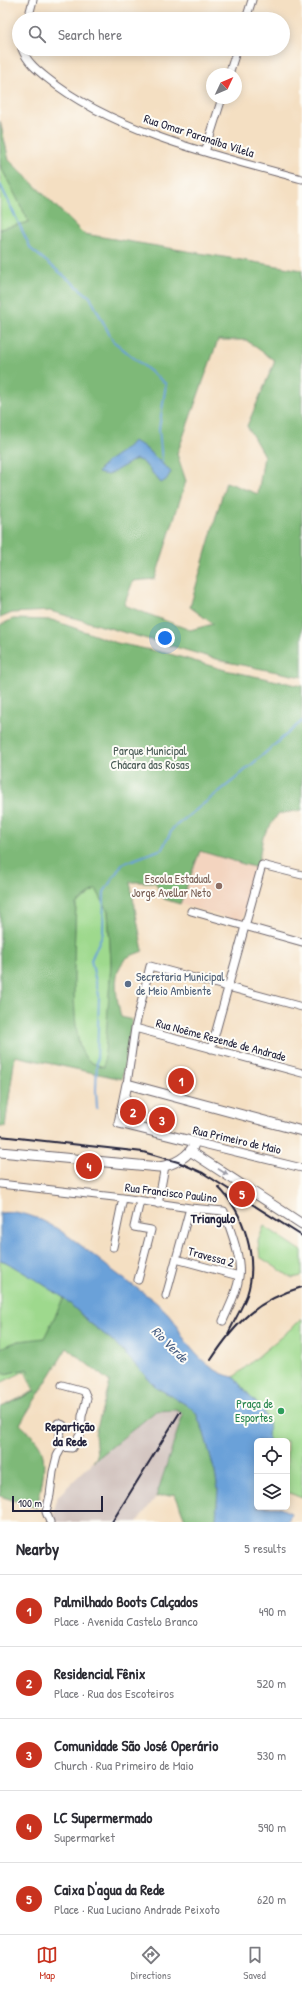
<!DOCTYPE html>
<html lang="en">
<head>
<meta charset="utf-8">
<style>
	:root { --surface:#fff; --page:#f7f7f7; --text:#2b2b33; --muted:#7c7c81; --line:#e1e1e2; --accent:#c8321e }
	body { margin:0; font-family:"Patrick Hand",sans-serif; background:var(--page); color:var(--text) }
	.controls { position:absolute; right:12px; bottom:12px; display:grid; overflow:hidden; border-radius:6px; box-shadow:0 2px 10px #0003 }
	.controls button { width:36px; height:36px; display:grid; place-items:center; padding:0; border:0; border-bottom:1px solid var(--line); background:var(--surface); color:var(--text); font:20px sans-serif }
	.compass { position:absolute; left:206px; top:68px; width:36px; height:36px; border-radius:50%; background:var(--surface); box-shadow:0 2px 10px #0003; rotate:46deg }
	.scale { position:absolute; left:12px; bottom:10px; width:91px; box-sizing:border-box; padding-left:4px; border:2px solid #22223b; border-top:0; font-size:11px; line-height:14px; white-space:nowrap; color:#22223b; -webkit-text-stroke:3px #fdfcf7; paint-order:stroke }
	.you { position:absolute; left:165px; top:638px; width:14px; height:14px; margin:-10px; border:3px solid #fff; border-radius:50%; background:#1a73e8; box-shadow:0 0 0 6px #1a73e833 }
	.badge { display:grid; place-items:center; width:26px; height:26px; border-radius:50%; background:var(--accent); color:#fff; font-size:13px; font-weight:700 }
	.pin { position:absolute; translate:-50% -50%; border:2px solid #fff; box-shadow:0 1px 4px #0006 }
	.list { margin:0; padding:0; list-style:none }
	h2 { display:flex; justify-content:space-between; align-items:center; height:52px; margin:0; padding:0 16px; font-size:17px }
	h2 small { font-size:13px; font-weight:400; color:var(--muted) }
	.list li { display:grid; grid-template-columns:26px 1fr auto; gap:12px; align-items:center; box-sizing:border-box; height:72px; padding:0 16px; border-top:1px solid var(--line) }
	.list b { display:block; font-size:15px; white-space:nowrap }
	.list p { margin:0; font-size:13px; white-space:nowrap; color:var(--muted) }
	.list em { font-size:13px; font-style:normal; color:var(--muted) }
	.icon { flex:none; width:22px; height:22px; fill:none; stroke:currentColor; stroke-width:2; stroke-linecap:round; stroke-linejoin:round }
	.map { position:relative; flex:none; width:302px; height:1522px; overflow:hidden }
	.search { position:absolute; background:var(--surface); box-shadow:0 2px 10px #0003; left:12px; right:12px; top:12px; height:44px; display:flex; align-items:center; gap:10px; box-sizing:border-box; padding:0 14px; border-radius:22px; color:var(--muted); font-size:15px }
	.sheet { height:412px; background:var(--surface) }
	nav { display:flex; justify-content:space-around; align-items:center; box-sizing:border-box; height:56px; border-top:1px solid var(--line); background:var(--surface); font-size:11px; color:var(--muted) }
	nav a { display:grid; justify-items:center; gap:2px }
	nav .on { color:var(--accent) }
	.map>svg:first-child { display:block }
	.built { fill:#f3d4bf }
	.industrial { fill:#cfc0bb }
	.green { fill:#9ed98d; stroke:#607e64 }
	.forest { fill:#7eb978; stroke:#506e5a; fill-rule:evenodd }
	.water { fill:#6ba1d9; stroke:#46628a }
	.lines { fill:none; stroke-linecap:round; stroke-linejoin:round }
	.stream { stroke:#6ba1d9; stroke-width:2 }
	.minor-casing { stroke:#6c646a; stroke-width:9 }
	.tertiary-casing { stroke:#6c646a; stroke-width:11 }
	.minor { stroke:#fff; stroke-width:7 }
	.tertiary { stroke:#fff; stroke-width:9 }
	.rail { stroke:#22223b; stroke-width:2 }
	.oneway { fill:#9c9ca7 }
	.education-dot { fill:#8d6e63; stroke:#fdfcf7; stroke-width:1.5 }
	.service-dot { fill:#5c6f8a; stroke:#fdfcf7; stroke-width:1.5 }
	.leisure-dot { fill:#2e9e5b; stroke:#fdfcf7; stroke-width:1.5 }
	.labels { text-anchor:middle; stroke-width:4; stroke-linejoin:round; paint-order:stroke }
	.street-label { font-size:12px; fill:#22223b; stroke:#fdfcf7 }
	.park-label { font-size:12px; fill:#475954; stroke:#fdfcf7 }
	.education-label { font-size:12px; fill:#785e54; stroke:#fdfcf7; text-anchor:end }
	.service-label { font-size:12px; fill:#4e5e75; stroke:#fdfcf7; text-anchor:start }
	.leisure-label { font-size:12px; fill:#27864d; stroke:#fdfcf7; text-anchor:end }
	.neighbourhood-label { font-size:13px; font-weight:bold; fill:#22223b; stroke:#fdfcf7 }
	.water-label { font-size:13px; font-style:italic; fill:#435b82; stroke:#fdfcf7 }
</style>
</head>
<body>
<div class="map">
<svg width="302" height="1522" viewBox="0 0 302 1522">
	<rect width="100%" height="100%" fill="#fdfcf7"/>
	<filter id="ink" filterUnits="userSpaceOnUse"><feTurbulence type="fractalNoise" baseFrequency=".025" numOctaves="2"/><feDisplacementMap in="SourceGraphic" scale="8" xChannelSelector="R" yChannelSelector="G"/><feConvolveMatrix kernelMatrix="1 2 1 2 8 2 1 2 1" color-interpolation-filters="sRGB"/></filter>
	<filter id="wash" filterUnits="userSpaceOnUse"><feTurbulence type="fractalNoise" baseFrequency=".012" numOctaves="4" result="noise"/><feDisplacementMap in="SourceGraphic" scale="16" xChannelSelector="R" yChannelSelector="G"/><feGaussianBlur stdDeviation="0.9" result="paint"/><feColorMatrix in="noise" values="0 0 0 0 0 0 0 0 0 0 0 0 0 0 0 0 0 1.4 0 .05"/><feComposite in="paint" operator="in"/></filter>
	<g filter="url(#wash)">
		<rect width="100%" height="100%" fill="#f4dfc2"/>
		<path class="built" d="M200 851 257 868 242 922 180 904Z"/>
		<path class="industrial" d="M176 1410 183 1414 156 1497 137 1522H55L54 1511 58 1496 93 1462 156 1411Z"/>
		<path class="green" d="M0 165 29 222 0 229Z
			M96 889 108 911 111 963 105 1067C96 1065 90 1063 84 1056 68 1036 75 932 76 904Z
			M264 1226 302 1251V1276L292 1278 260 1257 258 1241Z
			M0 1260 6 1262 41 1283 64 1298 44 1339 19 1341 0 1348Z
			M302 1319V1498L287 1492V1441H268C268 1435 269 1428 268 1422 266 1410 242 1389 234 1377Z
			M0 1367 5 1374 27 1369 36 1391 0 1408 34 1391 25 1371 0 1383Z"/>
		<path class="forest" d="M0 121 9 160 84 234 302 270V677L227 662 50 611 12 613 0 618V229L29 222 0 165ZM218 340H246L275 361 247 426 264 456 258 494 226 482 190 607 213 624 190 630 124 605 133 581 155 579 186 481 177 454ZM143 446 171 472 161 483 143 462 136 459 113 471 99 469 128 448Z
			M13 619 52 620 117 643 170 654 225 670 302 686V810L278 814 263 837 257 868 200 851 180 904 164 899 155 882H130L143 951C138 953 132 955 128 957 110 971 117 999 121 1017L132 1020 122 1079 15 1056 5 1127 0 1126V625ZM96 889 108 911 111 963 104 1067C96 1065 89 1063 84 1055 69 1037 75 932 76 904Z
			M64 1298 90 1323 114 1342 156 1387 190 1407 196 1413 204 1433 215 1472 218 1490 216 1522H186L175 1494 156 1497 183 1414 176 1410 156 1411 93 1462 97 1456 95 1434 110 1382 67 1348 20 1424C28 1432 39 1441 42 1451 47 1468 40 1491 37 1508L0 1496V1408L36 1391 27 1369 5 1374 0 1367V1348L19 1341 44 1338Z"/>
		<path class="water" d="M133 441 143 446 171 472 166 480 161 483 143 462 136 459 108 475 98 473C105 458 124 454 133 441Z
			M14 1212C54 1217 88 1253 120 1276 137 1289 158 1301 172 1318 177 1324 179 1331 183 1337 194 1354 213 1374 234 1377 242 1389 266 1410 268 1422 269 1428 268 1435 268 1441H257V1507H278L291 1513 288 1522H216L218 1490 215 1472 204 1433 196 1413 190 1407 156 1387 114 1342 90 1323 64 1298 41 1283 6 1262 0 1260V1213Z"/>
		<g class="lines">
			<path class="stream" d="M0 184 31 249 90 297 113 341 166 384 159 429 162 462
				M97 1108 96 1090 99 995 91 960 103 933 104 892 122 864 162 849 173 828 235 779 302 721"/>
		</g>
	</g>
	<g filter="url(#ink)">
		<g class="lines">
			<defs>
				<path id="minor" d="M28 19 33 0
					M246 19 252 0
					M22 49C27 62 37 70 47 78 113 132 221 157 302 179
					M229 74 237 49
					M205 152 222 98
					M191 911 302 942
					M135 1028 302 1073
					M211 1049 262 865 302 875
					M127 1084 135 1028 150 966 302 1007
					M195 1142 302 1168
					M0 1184 123 1198 190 1208 224 1211C230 1230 242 1257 239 1277 237 1293 229 1307 223 1321
					M158 1204 165 1166
					M113 1247 123 1198
					M176 1259 239 1276
					M138 1280 151 1230 134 1227 140 1201
					M166 1296 190 1208
					M62 1447 72 1448 81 1433 82 1416 87 1398 84 1391 62 1385
					M50 1522 46 1512 50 1495 53 1472 57 1456 62 1447 59 1437 63 1425 58 1423"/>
				<path id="tertiary" d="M190 1151 302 1224
					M0 1152 159 1167C173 1165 190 1157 195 1142L119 1123 127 1084 302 1131"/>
			</defs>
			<use href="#minor" class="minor-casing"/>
			<use href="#tertiary" class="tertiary-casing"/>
			<use href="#minor" class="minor"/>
			<use href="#tertiary" class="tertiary"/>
			<path class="rail" d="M0 1136 143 1152 178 1162 203 1173 302 1236
				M218 1187C244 1212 259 1259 247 1295 242 1308 234 1321 228 1334
				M211 1360C236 1322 257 1300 302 1287
				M112 1522 180 1412"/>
		</g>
		<defs><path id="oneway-solid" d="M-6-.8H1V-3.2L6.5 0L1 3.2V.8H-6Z"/></defs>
		<use class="oneway" href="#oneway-solid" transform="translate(223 1172) rotate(33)"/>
	</g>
	<circle class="education-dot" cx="219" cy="886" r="4"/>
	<circle class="service-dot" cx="128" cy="984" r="4"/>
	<circle class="leisure-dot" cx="281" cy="1411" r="4"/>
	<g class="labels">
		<g class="street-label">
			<text transform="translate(199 136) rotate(18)" y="4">Rua Omar Paranaíba Vilela</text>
			<text transform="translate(221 1040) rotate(15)" y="4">Rua Noême Rezende de Andrade</text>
			<text transform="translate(237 1140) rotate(13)" y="4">Rua Primeiro de Maio</text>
			<text transform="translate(171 1193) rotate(7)" y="4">Rua Francisco Paulino</text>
			<text transform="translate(211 1257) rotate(15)" y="4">Travessa 2</text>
		</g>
		<g class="park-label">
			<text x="150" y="755">Parque Municipal<tspan x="150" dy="14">Chácara das Rosas</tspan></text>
		</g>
		<g class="education-label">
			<text x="211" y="883">Escola Estadual<tspan x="211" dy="14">Jorge Avellar Neto</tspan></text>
		</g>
		<g class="service-label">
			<text x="136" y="981">Secretaria Municipal<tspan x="136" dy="14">de Meio Ambiente</tspan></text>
		</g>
		<g class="leisure-label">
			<text x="273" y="1408">Praça de<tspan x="273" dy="14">Esportes</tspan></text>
		</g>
		<g class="neighbourhood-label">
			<text x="213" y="1223">Triangulo</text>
			<text x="70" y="1431">Repartição<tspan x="70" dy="15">da Rede</tspan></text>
		</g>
		<g class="water-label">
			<text transform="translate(170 1344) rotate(45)" y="5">Rio Verde</text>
		</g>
	</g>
</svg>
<div class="controls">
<button><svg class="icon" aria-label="locate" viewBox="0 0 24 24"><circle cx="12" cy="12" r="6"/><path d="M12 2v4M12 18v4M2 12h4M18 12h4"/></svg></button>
<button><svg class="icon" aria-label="layers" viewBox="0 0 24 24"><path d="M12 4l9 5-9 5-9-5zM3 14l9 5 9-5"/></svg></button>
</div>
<svg class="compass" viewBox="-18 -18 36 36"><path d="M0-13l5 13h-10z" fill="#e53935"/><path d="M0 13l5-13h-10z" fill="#7c7c81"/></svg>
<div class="scale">100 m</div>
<div class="you"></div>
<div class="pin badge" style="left:181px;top:1081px">1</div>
<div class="pin badge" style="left:133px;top:1112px">2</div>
<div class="pin badge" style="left:162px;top:1120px">3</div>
<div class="pin badge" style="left:89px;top:1166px">4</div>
<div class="pin badge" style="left:242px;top:1194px">5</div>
<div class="search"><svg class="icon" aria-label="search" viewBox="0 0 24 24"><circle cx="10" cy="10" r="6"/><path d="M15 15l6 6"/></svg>Search here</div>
</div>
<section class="sheet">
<h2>Nearby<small>5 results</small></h2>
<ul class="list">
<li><span class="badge">1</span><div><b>Palmilhado Boots Calçados</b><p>Place · Avenida Castelo Branco</p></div><em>490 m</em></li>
<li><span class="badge">2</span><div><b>Residencial Fênix</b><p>Place · Rua dos Escoteiros</p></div><em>520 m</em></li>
<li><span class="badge">3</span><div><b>Comunidade São José Operário</b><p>Church · Rua Primeiro de Maio</p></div><em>530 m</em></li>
<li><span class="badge">4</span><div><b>LC Supermermado</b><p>Supermarket</p></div><em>590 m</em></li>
<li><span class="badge">5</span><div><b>Caixa D'agua da Rede</b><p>Place · Rua Luciano Andrade Peixoto</p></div><em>620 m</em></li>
</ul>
</section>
<nav>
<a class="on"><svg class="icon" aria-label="map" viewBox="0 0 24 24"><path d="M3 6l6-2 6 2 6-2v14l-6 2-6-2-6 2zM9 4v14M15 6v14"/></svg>Map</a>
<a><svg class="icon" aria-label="directions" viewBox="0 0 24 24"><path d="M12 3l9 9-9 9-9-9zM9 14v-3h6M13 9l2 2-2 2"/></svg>Directions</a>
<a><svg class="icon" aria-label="saved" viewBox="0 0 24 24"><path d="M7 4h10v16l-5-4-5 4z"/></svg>Saved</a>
</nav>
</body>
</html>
